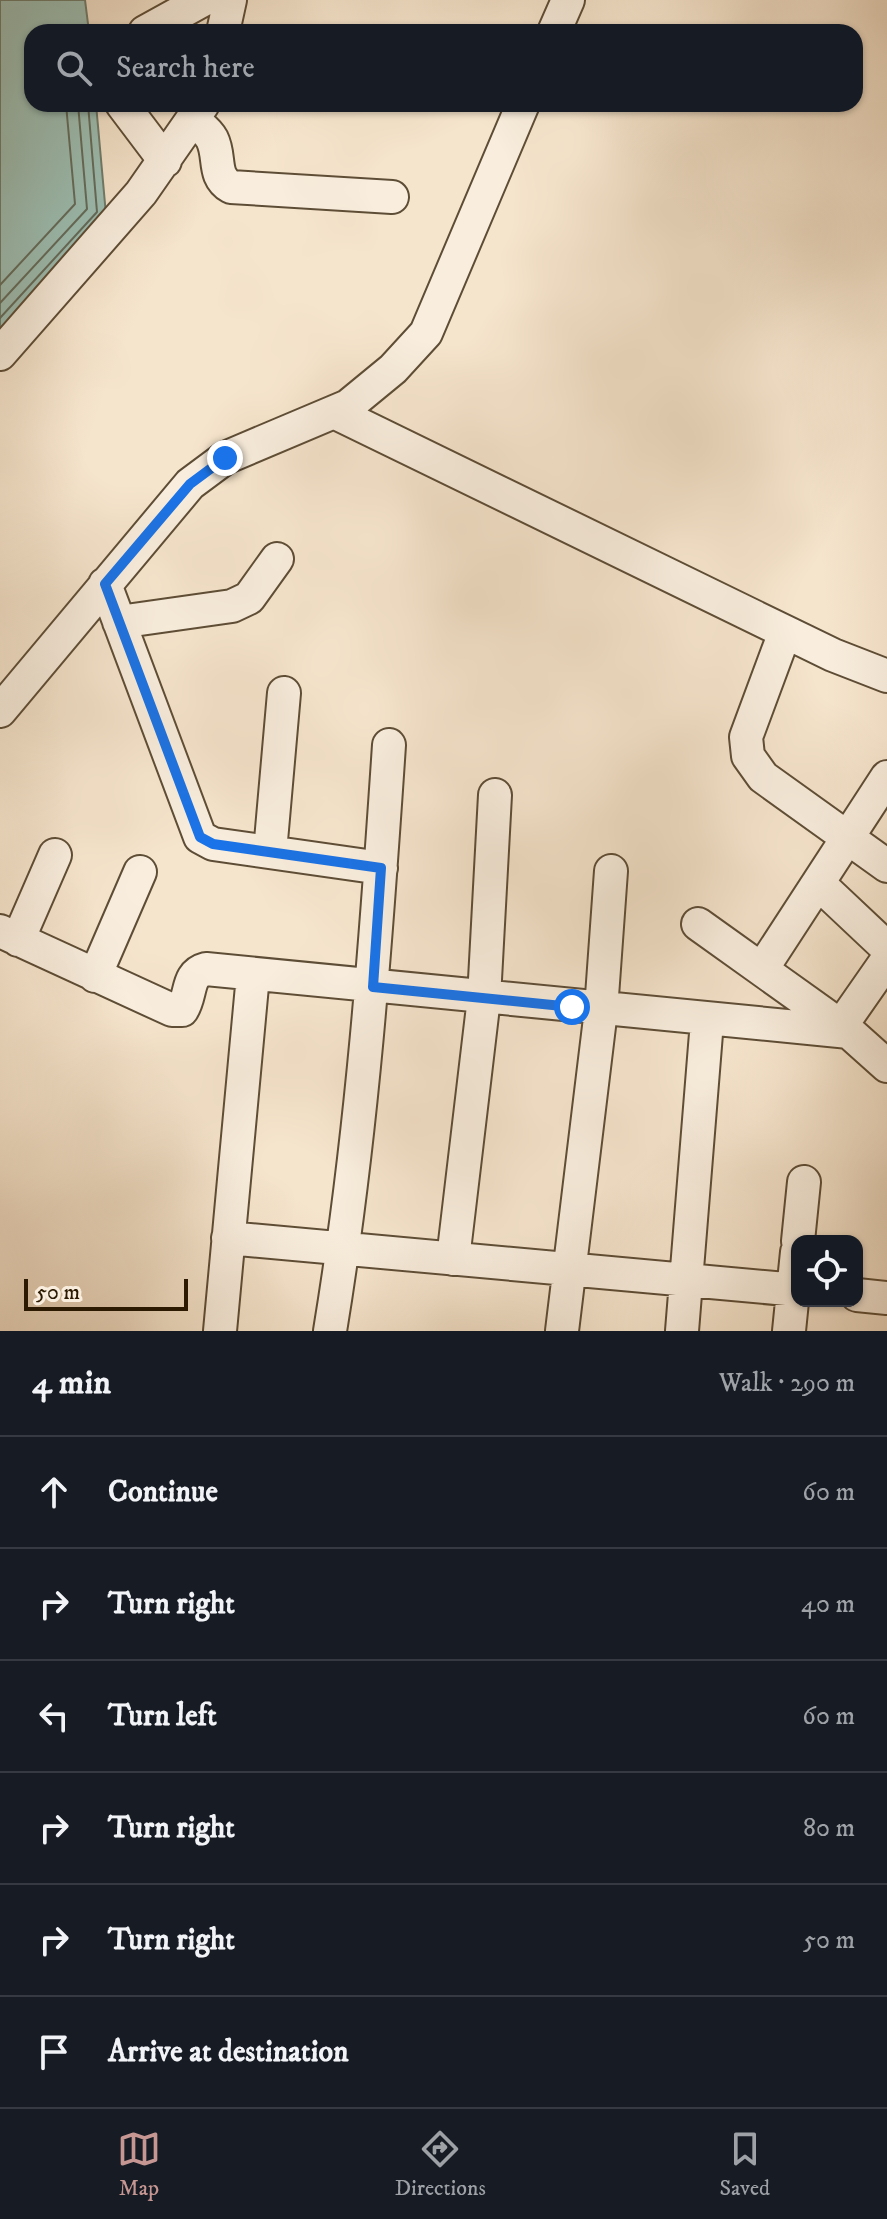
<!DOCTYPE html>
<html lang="en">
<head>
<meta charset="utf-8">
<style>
	:root { --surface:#171b24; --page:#242831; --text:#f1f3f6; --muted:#9ea1a6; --line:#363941; --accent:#c59692 }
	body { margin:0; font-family:"IM FELL DW Pica",serif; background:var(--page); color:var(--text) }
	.controls { position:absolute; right:24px; bottom:24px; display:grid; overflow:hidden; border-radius:16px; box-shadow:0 2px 6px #0004 }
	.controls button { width:72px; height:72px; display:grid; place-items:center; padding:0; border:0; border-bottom:2px solid var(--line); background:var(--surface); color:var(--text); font:40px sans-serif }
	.scale { position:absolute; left:24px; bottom:20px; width:164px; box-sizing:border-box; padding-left:8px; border:4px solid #2c1a03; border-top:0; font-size:22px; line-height:28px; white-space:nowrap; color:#2c1a03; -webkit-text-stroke:6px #f9eede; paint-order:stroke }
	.stop { position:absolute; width:24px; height:24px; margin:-18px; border:6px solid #1a73e8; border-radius:50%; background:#fff }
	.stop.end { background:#1a73e8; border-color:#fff; box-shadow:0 2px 8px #0008 }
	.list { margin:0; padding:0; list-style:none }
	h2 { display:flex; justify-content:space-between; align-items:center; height:104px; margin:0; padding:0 32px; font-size:34px }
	h2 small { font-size:26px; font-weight:400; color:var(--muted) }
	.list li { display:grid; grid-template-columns:52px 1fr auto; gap:24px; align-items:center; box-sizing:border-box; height:112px; padding:0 32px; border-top:2px solid var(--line) }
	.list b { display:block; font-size:30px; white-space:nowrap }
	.list em { font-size:26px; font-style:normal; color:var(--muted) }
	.icon { flex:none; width:44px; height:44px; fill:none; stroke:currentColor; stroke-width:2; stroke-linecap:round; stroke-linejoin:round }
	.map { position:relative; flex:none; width:887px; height:1331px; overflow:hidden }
	.search { position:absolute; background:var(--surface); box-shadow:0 2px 6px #0004; left:24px; right:24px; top:24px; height:88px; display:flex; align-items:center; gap:20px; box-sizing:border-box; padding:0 28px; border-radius:24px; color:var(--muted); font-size:30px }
	.sheet { height:776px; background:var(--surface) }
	nav { display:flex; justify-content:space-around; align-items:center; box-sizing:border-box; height:112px; border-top:2px solid var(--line); background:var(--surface); font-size:22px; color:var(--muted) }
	nav a { display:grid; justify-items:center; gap:4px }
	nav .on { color:var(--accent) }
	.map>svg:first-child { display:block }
	.water { fill:#9dbfb4; stroke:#707d6d; stroke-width:2 }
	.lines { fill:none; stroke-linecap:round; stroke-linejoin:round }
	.shore { stroke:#646c5c; stroke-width:2 }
	.minor-casing { stroke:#5e4d36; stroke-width:36 }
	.minor { stroke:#f9eede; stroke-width:32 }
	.route { stroke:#1a73e8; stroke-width:10 }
</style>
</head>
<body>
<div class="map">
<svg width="887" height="1331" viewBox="0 0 887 1331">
	<rect width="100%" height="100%" fill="#f6e5cd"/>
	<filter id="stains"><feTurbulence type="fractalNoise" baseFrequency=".0025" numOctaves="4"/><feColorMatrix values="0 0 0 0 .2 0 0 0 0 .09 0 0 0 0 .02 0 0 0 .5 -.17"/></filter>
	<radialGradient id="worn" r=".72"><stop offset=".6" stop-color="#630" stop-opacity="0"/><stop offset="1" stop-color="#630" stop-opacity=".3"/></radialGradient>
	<path class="water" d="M0 0H85L89 32H32V104H96L106 215 0 329Z"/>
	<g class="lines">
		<path class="shore" d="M0 285 75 204 66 104
			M0 303 87 209 78 104
			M0 318 97 212 88 104"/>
		<defs>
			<path id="minor" d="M145 32 203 0
				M223 32 230 0
				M554 32 568 0
				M122 104 165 161
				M193 120C200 126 208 131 212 139 221 157 212 176 231 187L392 197
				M0 354 141 193 203 104
				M334 412 833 655 887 676
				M105 584 200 837 213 844 381 868
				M119 622 232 606 249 598 277 559
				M785 632 746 737 748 756 763 777 887 866
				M0 711 190 484 225 458 348 406 393 369 426 333 523 104
				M270 852 284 693
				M818 883 887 948
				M698 924 849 1032 887 1066
				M0 931 172 1010H182C192 995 186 974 206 969L849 1032
				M18 940 55 855
				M762 969 887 777
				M95 976 140 872
				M841 1026 887 960
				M228 1238 797 1290
				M798 1241 804 1182
				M453 1259 484 998 495 795
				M857 1295 887 1298
				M220 1331 253 975
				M330 1331C362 1137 376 941 389 745
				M562 1331 601 1010 611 871
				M682 1331 707 1021
				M789 1331 797 1252"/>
		</defs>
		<use href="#minor" class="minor-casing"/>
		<use href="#minor" class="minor"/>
	</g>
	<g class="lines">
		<path class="route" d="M225 458 190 484 105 584 200 837 213 844 381 868 373 987 572 1007"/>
	</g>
	<rect width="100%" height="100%" filter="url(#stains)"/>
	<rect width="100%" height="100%" fill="url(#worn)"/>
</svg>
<div class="controls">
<button><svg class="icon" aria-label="locate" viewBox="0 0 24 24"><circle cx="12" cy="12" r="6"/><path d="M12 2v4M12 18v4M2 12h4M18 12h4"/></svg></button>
</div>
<div class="scale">50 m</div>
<div class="stop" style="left:572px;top:1007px"></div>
<div class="stop end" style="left:225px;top:458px"></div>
<div class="search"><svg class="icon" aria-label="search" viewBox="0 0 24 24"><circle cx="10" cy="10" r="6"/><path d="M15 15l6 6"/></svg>Search here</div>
</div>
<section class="sheet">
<h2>4 min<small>Walk · 290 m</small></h2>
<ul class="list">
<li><svg class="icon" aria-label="ahead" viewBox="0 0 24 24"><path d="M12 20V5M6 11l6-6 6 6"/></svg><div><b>Continue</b></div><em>60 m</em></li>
<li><svg class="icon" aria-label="right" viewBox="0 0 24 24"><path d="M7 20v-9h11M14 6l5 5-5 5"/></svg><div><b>Turn right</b></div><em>40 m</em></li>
<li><svg class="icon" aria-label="left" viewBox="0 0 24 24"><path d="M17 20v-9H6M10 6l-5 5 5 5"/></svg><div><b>Turn left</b></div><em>60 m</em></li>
<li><svg class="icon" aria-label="right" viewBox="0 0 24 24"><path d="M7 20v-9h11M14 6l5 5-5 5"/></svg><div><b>Turn right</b></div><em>80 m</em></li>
<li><svg class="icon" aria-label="right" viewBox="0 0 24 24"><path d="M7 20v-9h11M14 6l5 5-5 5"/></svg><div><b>Turn right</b></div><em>50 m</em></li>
<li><svg class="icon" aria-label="arrive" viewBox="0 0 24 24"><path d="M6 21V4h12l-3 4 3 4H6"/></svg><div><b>Arrive at destination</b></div></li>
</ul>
</section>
<nav>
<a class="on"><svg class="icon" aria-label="map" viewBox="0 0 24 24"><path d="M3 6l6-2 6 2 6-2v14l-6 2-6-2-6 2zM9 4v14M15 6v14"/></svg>Map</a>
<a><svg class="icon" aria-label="directions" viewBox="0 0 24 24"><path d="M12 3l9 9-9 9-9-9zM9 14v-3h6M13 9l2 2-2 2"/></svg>Directions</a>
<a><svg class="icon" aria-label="saved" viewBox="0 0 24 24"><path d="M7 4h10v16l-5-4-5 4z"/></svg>Saved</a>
</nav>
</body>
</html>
